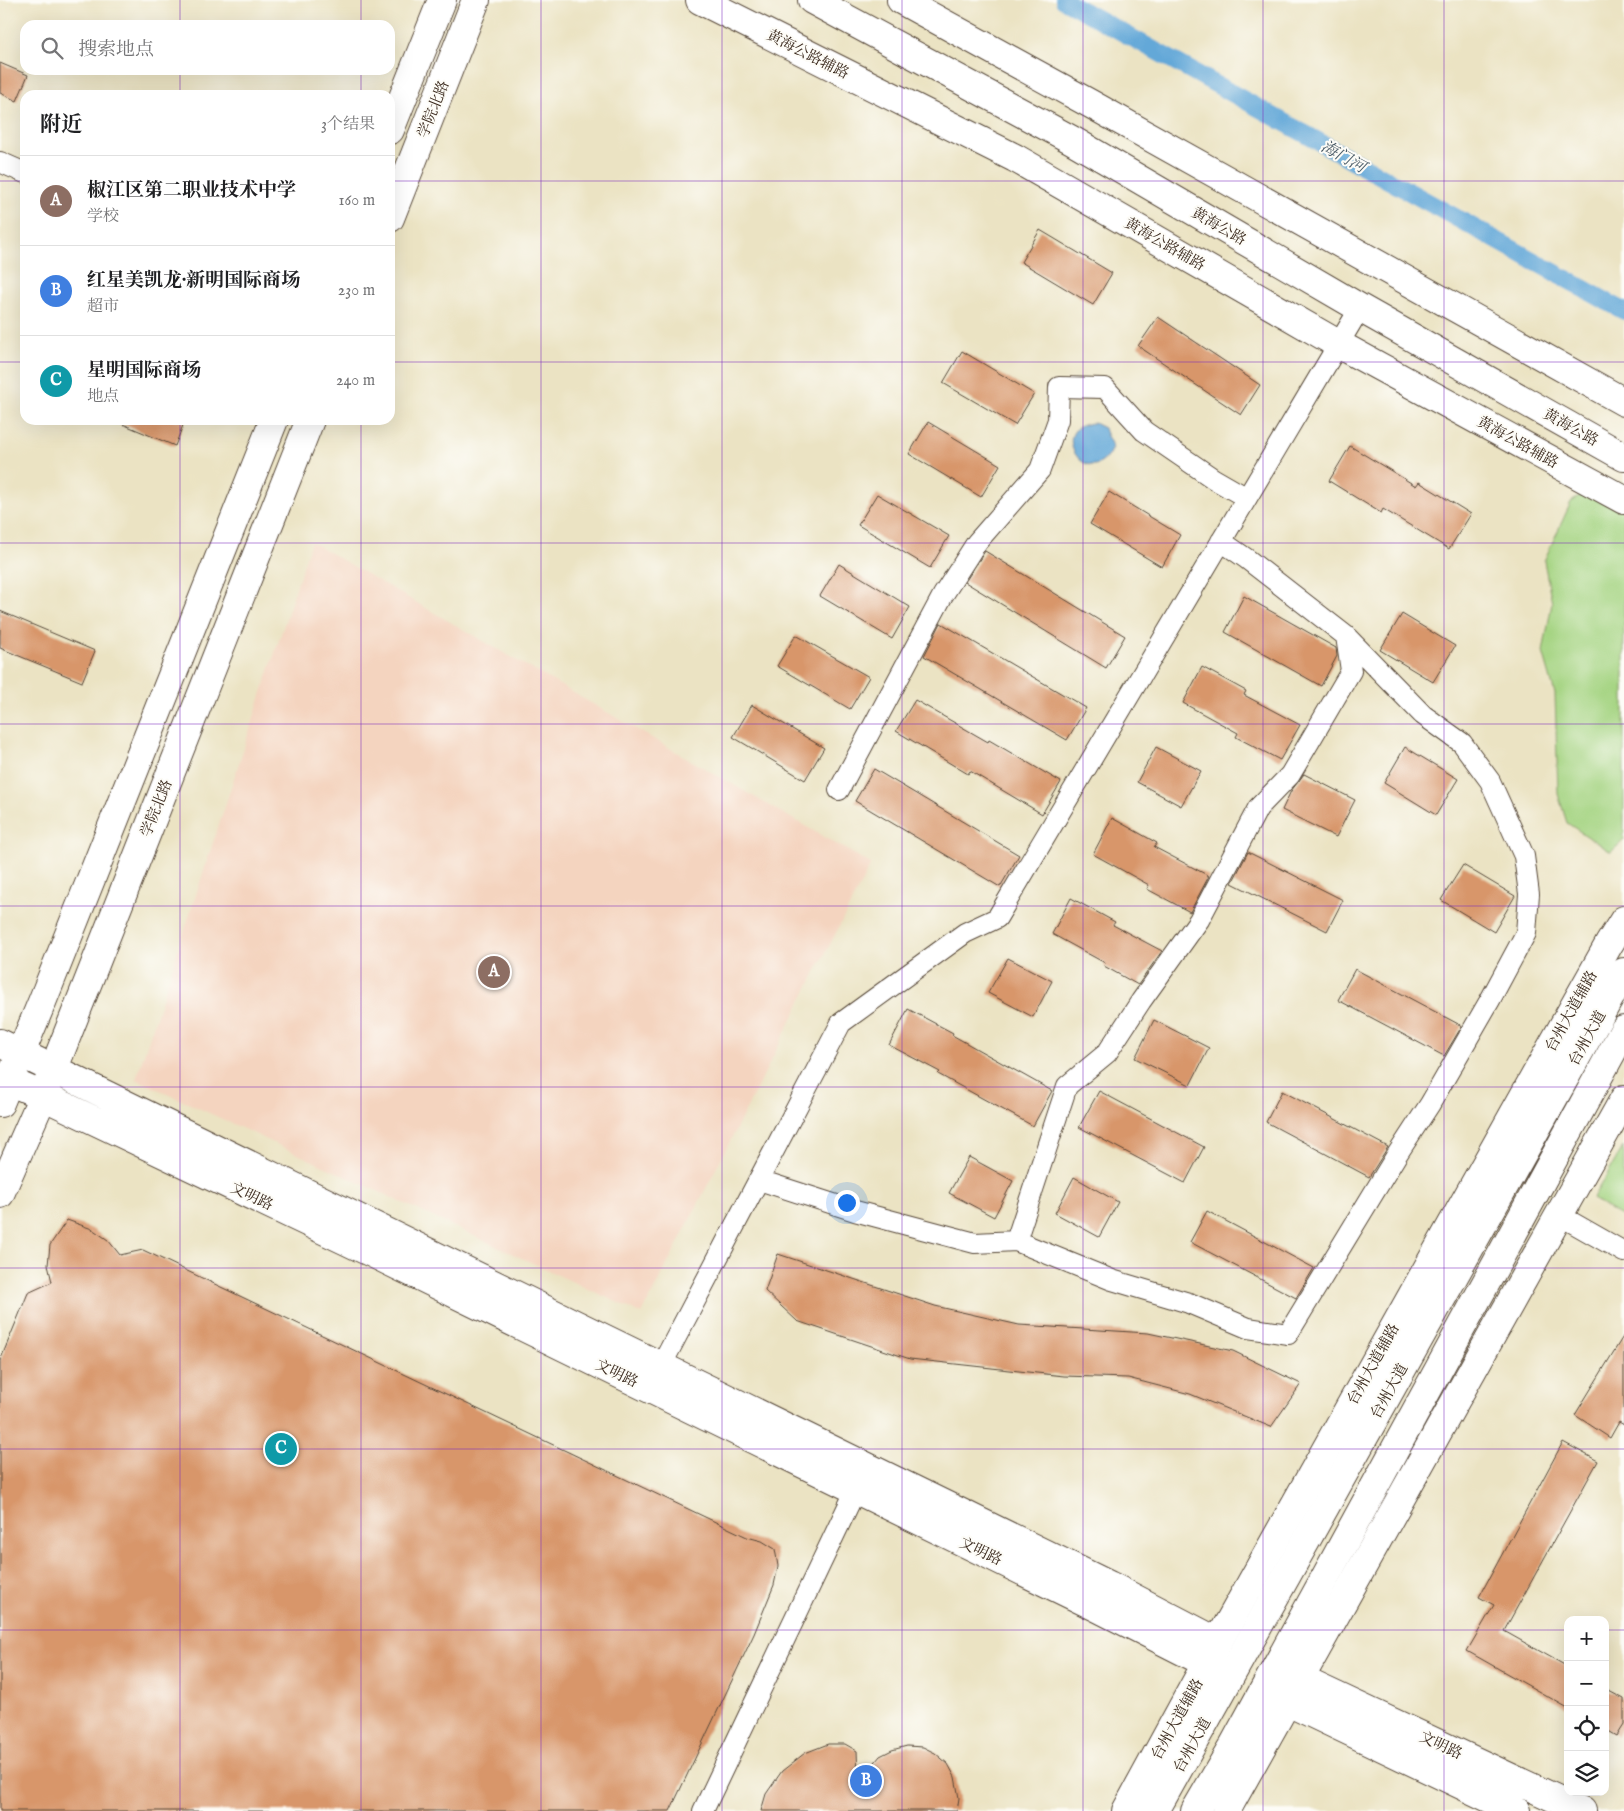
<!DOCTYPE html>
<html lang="zh">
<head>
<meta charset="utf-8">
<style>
	:root { --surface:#fff; --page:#f6f6f6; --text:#202124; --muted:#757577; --line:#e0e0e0; --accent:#d1495b }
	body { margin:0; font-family:"IM FELL English","Noto Serif SC",serif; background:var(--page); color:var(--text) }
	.controls { position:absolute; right:15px; bottom:15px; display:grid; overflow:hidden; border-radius:10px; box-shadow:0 5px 20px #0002 }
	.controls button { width:45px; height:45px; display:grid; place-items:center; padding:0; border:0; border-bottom:1px solid var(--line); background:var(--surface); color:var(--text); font:25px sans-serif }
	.you { position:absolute; left:846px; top:1202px; width:18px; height:18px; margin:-12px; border:4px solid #fff; border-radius:50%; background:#1a73e8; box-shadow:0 0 0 8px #1a73e833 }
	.badge { display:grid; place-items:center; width:32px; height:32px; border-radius:50%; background:var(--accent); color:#fff; font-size:16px; font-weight:700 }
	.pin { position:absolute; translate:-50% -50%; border:2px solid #fff; box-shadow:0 1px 5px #0006 }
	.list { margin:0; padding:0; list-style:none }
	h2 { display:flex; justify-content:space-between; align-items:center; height:65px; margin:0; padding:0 20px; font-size:21px }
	h2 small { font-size:16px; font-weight:400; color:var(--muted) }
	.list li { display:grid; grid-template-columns:32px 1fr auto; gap:15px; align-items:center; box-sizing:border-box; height:90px; padding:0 20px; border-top:1px solid var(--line) }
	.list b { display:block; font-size:19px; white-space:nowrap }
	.list p { margin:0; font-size:16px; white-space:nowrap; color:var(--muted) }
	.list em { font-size:16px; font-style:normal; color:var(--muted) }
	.icon { flex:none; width:28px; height:28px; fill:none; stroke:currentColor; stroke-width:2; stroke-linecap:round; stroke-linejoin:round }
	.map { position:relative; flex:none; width:1624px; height:1811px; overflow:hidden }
	.search { position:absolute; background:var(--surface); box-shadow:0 5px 20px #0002; left:20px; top:20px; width:375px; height:55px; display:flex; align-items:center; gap:12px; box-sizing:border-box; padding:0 18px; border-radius:15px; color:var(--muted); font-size:19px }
	.panel { position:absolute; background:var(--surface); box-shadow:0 5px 20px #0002; left:20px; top:90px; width:375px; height:335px; border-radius:15px }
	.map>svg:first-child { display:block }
	.built { fill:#f4d4bf }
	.green { fill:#a5d482; stroke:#707f50 }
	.water { fill:#63a8d8; stroke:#4f697b }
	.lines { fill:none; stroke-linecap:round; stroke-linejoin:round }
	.canal { stroke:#63a8d8; stroke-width:18 }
	.building { fill:#d8966b }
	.street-casing { stroke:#554637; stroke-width:22 }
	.secondary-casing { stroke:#554637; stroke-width:30 }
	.primary-casing { stroke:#554637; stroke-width:30 }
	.street { stroke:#fff; stroke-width:20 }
	.secondary { stroke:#fff; stroke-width:28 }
	.primary { stroke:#fff; stroke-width:28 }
	.grid { fill:none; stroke:#7b2cbf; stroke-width:1; stroke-opacity:0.55 }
	.labels { text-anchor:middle; stroke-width:4; stroke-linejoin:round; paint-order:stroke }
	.street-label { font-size:15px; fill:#3b2a1e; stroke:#fdfcf7 }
	.water-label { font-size:16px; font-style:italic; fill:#4b5c68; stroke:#fdfcf7 }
</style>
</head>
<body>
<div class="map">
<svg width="1624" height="1811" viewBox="0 0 1624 1811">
	<rect width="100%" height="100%" fill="#fdfcf7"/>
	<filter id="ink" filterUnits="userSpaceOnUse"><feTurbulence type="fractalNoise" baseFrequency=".02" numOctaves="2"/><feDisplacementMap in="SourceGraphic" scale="10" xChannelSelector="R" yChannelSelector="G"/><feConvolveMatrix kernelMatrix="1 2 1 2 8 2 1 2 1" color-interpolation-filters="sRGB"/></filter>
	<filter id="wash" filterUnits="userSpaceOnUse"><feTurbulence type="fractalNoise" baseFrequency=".0096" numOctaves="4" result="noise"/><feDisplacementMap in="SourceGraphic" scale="20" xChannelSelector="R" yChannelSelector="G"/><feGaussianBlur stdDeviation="1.12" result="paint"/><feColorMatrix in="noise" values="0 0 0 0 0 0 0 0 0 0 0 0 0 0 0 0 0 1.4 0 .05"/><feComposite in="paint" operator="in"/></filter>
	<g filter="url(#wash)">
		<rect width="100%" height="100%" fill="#ebe3c3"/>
		<path class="built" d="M311 542 871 864 642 1314 136 1079Z"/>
		<path class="green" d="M1594 488 1624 501V840L1611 852 1567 823 1558 794 1555 694 1543 652 1552 603 1544 561 1571 502Z
			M1624 1146V1218L1592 1199Z"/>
		<path class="water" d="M1094 423 1104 428C1106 437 1111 440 1112 448 1091 497 1043 426 1094 423Z"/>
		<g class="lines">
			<path class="canal" d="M1064 0 1624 311"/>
		</g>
		<g id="blocks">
			<path class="building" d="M0 63 28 75 17 101 0 93Z
				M1040 230 1112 273 1093 305 1021 262Z
				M1158 317 1260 385 1241 415 1138 346Z
				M962 351 1034 394 1015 425 943 383Z
				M113 420H185L175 446Z
				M928 422 1000 465 981 497 909 454Z
				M1350 446 1416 486 1419 482 1471 514 1449 549 1383 509 1381 513 1329 481Z
				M1109 492 1180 535 1162 567 1090 524Z
				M877 494 949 536 930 568 858 525Z
				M985 551 1125 636 1106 668 965 582Z
				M839 564 910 607 892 639 820 596Z
				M1244 596 1336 648 1337 656 1321 686 1225 632Z
				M0 611 95 651 82 682 0 648Z
				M1402 614 1455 646 1433 682 1380 650Z
				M941 623 1086 708 1067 740 924 656Z
				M796 635 869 677 850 709 777 666Z
				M1202 667 1246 691 1244 695 1300 725 1280 760 1236 737 1238 733 1183 703Z
				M915 700 988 742 989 740 1061 782 1042 814 970 771 968 774 896 731Z
				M752 705 824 748 805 780 733 737Z
				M1156 747 1201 771 1181 806 1137 782Z
				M1405 747 1458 779 1436 815 1384 783Z
				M874 769 1019 855 1000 887 855 801Z
				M1304 774 1355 800 1336 837 1282 810 1291 791Z
				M1112 818 1157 843 1154 847 1209 876 1190 912 1147 889 1149 885 1093 854Z
				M1248 852 1343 900 1327 931 1232 883Z
				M1463 865 1515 896 1494 932 1441 900Z
				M1071 898 1115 922 1113 925 1162 951 1138 985 1104 966 1105 963 1052 934Z
				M1008 958 1052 981 1033 1017 988 993Z
				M1355 969 1462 1026 1444 1056 1338 1000Z
				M908 1009 953 1033 952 1035 1052 1091 1033 1126 938 1074 940 1072 889 1045Z
				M1154 1020 1209 1048 1190 1085 1135 1058Z
				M1099 1091 1204 1147 1185 1183 1079 1127Z
				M1282 1091 1388 1147 1369 1177 1266 1122Z
				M969 1157 1013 1181 994 1217 949 1193Z
				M1074 1177 1118 1202 1099 1237 1055 1213Z
				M1207 1211 1314 1268 1296 1298 1190 1242Z
				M67 1220 92 1229 108 1240 120 1255 143 1250 747 1537 762 1541 775 1549 778 1566 774 1585 754 1634 670 1811H0V1361L28 1293 52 1282 48 1265 50 1245Z
				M778 1254 935 1306 1019 1325 1148 1333 1233 1351 1301 1384 1271 1427 1190 1394 1128 1378 1064 1376 910 1359 797 1321 765 1291Z
				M1624 1335V1425L1619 1422 1610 1438 1575 1415Z
				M1563 1442 1598 1461 1504 1631 1568 1667V1708L1467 1651 1494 1605 1479 1597Z
				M1605 1689 1624 1699V1725L1617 1736 1605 1729Z
				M828 1744H845L857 1751 858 1783 880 1756 892 1750 907 1746 923 1747 935 1753 948 1764 955 1777 959 1798 957 1811H761L766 1794 782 1771 805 1753Z"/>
		</g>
	</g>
	<g filter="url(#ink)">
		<use href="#blocks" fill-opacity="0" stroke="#554637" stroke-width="1"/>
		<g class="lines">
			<defs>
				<path id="street" d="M0 162 25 173
					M839 790 943 595 977 542 1040 470 1058 420 1059 387 1105 388 1144 431 1214 479 1247 498
					M759 1180 855 1211 975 1243 1016 1241 1112 1280 1189 1303 1248 1328 1288 1334 1398 1153 1430 1104 1490 1000 1526 933 1529 894 1524 856 1490 781 1462 743 1423 715 1346 636
					M1559 1215 1624 1252
					M1016 1241 1067 1086 1107 1053 1141 1001 1199 920 1258 808 1290 775 1351 671 1346 636 1247 559 1221 541
					M661 1366 841 1023 965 933 997 918 1360 308
					M703 1811 861 1479"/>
				<path id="secondary" d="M700 0 1015 158 1338 344 1624 500
					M390 130 442 0
					M390 218 476 0
					M0 1043 1109 1585 1218 1642
					M0 1077 43 1096 376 1255 1098 1608 1230 1675
					M0 1103 42 1002 274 420
					M0 1194 43 1096 310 420
					M1300 1679 1582 1811
					M1288 1702 1516 1811
					M1126 1811 1218 1642 1609 944 1624 920
					M1226 1811 1624 1099"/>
				<path id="primary" d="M812 0 1072 140 1360 308 1624 457
					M901 0 1089 103 1624 402
					M1155 1811 1624 972
					M1195 1811 1233 1746 1624 1030"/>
			</defs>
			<use href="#street" class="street-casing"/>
			<use href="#secondary" class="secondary-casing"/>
			<use href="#primary" class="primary-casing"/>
			<use href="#street" class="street"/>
			<use href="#secondary" class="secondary"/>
			<use href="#primary" class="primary"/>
		</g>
	</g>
	<path class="grid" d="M180 0V25M361 0V25M541 0V1811M722 0V1811M902 0V1811M1083 0V1811M1263 0V1811M1444 0V1811M180 70V95M361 70V95M0 181H25M390 181H1624M0 362H25M390 362H1624M180 420V1811M361 420V1811M0 543H1624M0 724H1624M0 906H1624M0 1087H1624M0 1268H1624M0 1449H1624M0 1630H1568M1605 1630H1624"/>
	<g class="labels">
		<g class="street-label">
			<text transform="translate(808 54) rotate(27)" y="5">黄海公路辅路</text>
			<text transform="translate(433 109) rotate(-68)" y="5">学院北路</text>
			<text transform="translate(1219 226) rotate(30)" y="5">黄海公路</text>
			<text transform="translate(1165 244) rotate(30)" y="5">黄海公路辅路</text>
			<text transform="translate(1571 427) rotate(29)" y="5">黄海公路</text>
			<text transform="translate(1518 442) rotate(29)" y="5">黄海公路辅路</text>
			<text transform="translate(156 808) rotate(-68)" y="5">学院北路</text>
			<text transform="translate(1571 1011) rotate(-61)" y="5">台州大道辅路</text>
			<text transform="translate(1587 1038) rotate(-61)" y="5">台州大道</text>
			<text transform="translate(252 1196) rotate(26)" y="5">文明路</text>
			<text transform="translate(1373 1364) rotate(-61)" y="5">台州大道辅路</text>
			<text transform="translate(617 1373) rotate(26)" y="5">文明路</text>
			<text transform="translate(1389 1391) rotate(-61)" y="5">台州大道</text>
			<text transform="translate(981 1551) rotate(26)" y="5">文明路</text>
			<text transform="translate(1177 1719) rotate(-61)" y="5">台州大道辅路</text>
			<text transform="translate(1192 1745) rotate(-61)" y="5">台州大道</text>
			<text transform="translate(1441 1745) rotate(25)" y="5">文明路</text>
		</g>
		<g class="water-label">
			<text transform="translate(1344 156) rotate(29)" y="6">海门河</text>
		</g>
	</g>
</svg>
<div class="controls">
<button>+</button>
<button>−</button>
<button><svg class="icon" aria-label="locate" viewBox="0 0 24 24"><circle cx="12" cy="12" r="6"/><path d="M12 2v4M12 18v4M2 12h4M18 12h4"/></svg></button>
<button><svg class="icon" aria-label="layers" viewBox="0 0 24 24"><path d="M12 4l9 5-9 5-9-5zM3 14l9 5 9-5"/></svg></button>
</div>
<div class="you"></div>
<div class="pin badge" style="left:494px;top:972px;background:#8d6e63">A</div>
<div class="pin badge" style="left:866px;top:1781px;background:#3f7fe0">B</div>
<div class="pin badge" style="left:281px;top:1449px;background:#0f9aa8">C</div>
<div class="search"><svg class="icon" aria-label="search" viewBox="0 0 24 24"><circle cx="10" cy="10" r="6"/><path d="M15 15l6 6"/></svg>搜索地点</div>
<section class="panel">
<h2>附近<small>3个结果</small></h2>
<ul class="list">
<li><span class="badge" style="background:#8d6e63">A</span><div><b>椒江区第二职业技术中学</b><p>学校</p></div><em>160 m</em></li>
<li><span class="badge" style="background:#3f7fe0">B</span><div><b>红星美凯龙·新明国际商场</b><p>超市</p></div><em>230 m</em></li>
<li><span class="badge" style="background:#0f9aa8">C</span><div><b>星明国际商场</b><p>地点</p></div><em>240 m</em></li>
</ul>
</section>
</div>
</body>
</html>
